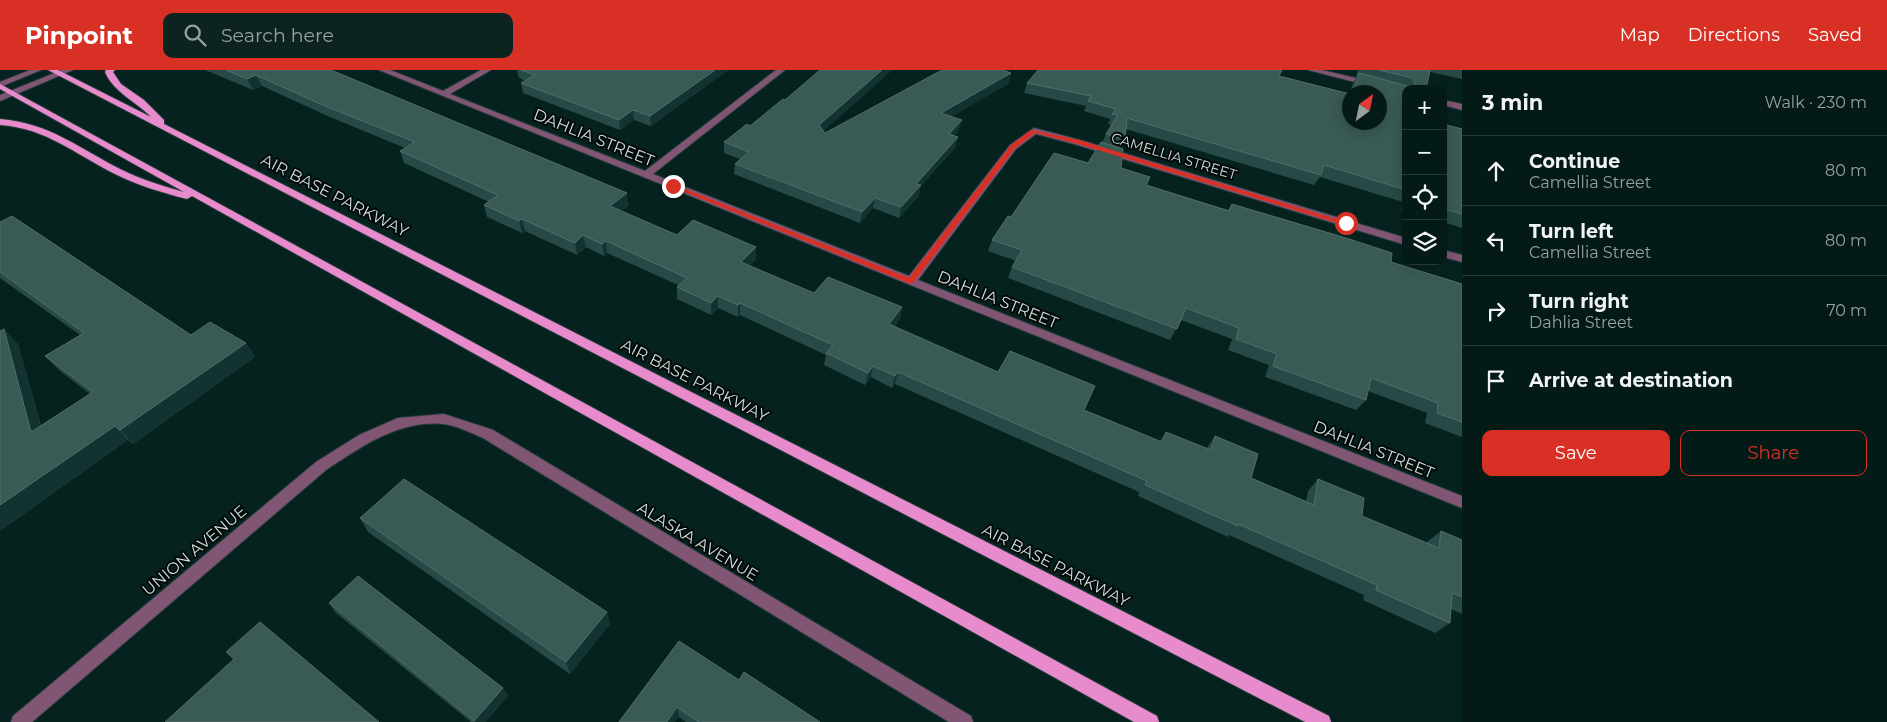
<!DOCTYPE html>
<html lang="en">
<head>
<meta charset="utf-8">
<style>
	:root { --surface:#041a17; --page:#0d2320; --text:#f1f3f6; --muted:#97a1a1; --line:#253836; --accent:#d93025 }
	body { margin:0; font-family:Montserrat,sans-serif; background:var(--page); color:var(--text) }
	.controls { position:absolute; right:15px; top:15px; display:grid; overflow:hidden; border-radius:10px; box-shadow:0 2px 12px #0003 }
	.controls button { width:45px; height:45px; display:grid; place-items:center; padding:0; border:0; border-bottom:1px solid var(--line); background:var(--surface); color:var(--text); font:25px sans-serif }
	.compass { position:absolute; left:1342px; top:15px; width:45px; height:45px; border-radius:50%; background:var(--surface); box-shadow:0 2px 12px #0003; rotate:33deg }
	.stop { position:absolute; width:15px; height:15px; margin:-11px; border:4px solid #d93025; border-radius:50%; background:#fff }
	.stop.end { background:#d93025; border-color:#fff; box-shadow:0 1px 5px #0008 }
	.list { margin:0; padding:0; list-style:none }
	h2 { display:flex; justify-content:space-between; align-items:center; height:65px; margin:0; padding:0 20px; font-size:21px }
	h2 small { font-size:16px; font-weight:400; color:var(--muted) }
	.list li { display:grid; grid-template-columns:32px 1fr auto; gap:15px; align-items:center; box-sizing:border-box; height:70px; padding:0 20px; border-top:1px solid var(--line) }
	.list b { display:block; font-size:19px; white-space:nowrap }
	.list p { margin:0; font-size:16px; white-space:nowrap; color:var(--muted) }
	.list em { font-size:16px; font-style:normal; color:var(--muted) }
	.actions { display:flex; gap:10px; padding:15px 20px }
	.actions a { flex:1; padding:11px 0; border:1px solid var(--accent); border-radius:10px; text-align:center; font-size:18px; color:var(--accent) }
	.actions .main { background:var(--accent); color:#fff }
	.icon { flex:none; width:28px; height:28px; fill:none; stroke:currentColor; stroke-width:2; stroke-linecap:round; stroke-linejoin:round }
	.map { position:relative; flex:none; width:1462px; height:652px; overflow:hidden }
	header { display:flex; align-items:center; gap:30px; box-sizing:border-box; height:70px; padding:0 25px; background:var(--accent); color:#fff }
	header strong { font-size:24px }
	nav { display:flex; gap:28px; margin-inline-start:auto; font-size:18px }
	.search { width:350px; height:45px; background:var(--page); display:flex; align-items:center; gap:12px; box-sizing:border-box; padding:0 18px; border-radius:10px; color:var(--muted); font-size:19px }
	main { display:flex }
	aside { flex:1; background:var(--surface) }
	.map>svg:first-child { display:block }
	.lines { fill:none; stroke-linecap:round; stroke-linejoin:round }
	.minor-casing { stroke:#223c39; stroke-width:2 }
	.major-casing { stroke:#223c39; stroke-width:2 }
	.minor { fill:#815574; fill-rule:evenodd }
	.major { fill:#e88bcd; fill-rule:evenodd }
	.wall { fill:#284a46 }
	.shaded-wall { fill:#133330 }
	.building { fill:#3a5a56; stroke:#516e6b }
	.route { fill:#d93025 }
	.labels { text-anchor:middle; stroke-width:4; stroke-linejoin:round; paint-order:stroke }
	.far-street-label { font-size:14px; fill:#cedddb; stroke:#020908 }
	.street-label { font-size:16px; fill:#cedddb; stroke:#020908 }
</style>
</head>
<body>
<header>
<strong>Pinpoint</strong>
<div class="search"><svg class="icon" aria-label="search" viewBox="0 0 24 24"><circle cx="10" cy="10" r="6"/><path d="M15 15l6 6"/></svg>Search here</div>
<nav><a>Map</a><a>Directions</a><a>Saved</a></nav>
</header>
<main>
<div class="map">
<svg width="1462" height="652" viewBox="0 0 1462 652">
	<rect width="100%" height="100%" fill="#06221f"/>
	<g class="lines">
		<defs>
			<path id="minor" d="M30 0H41L0 17V12Z
				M62 0H73L0 31V25Z
				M379 0H390L443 21 481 0H491L450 24 645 101 776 0H785L653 104 909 206 1010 75 1034 58 1080 70 1406 168V175L1074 74 1036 64 1016 79 918 210 1462 426V438Z
				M1308 0H1322L1406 20V25Z
				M1443 30 1462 34V40L1443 35Z
				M1443 180 1462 185V192L1443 187Z
				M444 344 493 360 971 646 973 652H949L483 368C471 363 456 355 443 354 398 350 361 377 326 400L32 652H11L13 646 316 392 359 365 398 348Z"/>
			<path id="major" d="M48 0H58L151 47C137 32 113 22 105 2L106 0H115L113 2 121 14 144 30 164 50V54L1329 646 1331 652H1305Z
				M0 14 1157 646 1159 652H1134L192 126 187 129C163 123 137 115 115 104 75 84 46 58 0 55V49C50 53 80 79 122 100 142 110 163 116 184 122L0 19Z"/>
		</defs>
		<use href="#minor" class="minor-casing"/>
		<use href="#major" class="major-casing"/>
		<use href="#minor" class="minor"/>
		<use href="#major" class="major"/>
	</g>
	<path class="wall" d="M205 0H331L629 135 621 141 677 165 756 177V189L749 196 814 223 902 237 900 249 894 257 1084 340 1160 371 1166 362 1206 379 1215 366 1251 408 1306 431 1308 421 1318 409 1362 446 1427 473V472L1441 461 1462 470V544L1451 539 1450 553 1435 563 1363 530 1364 525 1229 465 1228 467 1138 426 1139 422 895 314 892 318 871 307 865 315 824 295 826 285 740 245 738 247 718 238 711 245 677 229V217L678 215 607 183 604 186 586 177 577 185 525 161 522 163 487 147 484 135 489 132 404 93 400 81 405 78 330 47 262 16 253 20Z
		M517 0H728L651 56 634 50 620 60 523 23 521 13 525 11 519 8Z
		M892 0 823 61 825 63 1011 3 1008 14 952 46 959 60 954 66 958 67 955 78 920 117 919 126 899 148 873 138 860 153 734 104 735 94 740 89 724 83V72L750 56 785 30Z
		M1358 0H1462V9L1430 2 1426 19H1406V142L1401 141 1403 132 1320 107 1314 115 1126 59 1125 70 1121 78V98L1150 107 1147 115 1228 140 1232 134 1391 192 1462 214V367L1425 353 1427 343 1368 321 1366 330 1356 340 1265 307 1269 295 1228 280 1232 269 1181 250 1170 270 1008 208 1012 197 1016 191 988 181 992 170 1011 147 1088 93 1102 73 1106 64 1111 55 1108 54 1110 49 1084 41 1086 36 1024 23 1027 13 1279 6 1349 24 1350 23V52L1380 22H1350L1353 13 1357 6H1356Z
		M1443 54 1462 59V158L1443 152Z
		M0 152 191 265 246 273 255 287 133 374 128 370 0 461V261L18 274 41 356 90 324 59 300 45 286 80 265 0 208Z
		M360 448 607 542 610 554 570 604 368 462Z
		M329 533 503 618 508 626 485 652H471L336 543Z
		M739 610 820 652H686L679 647 619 652Z"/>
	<path class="shaded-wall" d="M715 0H728L651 56 650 46Z
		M882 0H892L818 66 819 55Z
		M1011 3 1008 14 939 54 941 43Z
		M256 5 262 16 253 20 247 9Z
		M633 40 634 50 620 60 619 50Z
		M962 50 959 60 946 75 949 64Z
		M958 67 955 78 920 117 919 126 899 148 901 137 916 114Z
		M627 123 629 135 612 148 610 136Z
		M875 128 873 138 860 153 862 142Z
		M522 149 525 161 522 163 519 151Z
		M583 165 586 177 577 185 575 173Z
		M606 171 607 183 604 186 602 174Z
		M756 177V189L741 204V192Z
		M718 226V238L711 245V233Z
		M740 233V245L738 247V235Z
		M902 237 900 249 886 266 889 254Z
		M4 259 18 274 46 376 31 362Z
		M246 273 255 287 133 374 120 360Z
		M873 296 871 307 865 315 868 303Z
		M898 302 895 314 892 318 895 306Z
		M115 356 128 370 0 461V435Z
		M607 542 610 554 570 604 566 592Z
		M503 618 508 626 485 652H475L474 651Z
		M677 637 679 647 675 652H667Z"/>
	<path class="building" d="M226 0H331L627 123 610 136 677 165 693 150 756 177 741 192 814 223 828 207 902 237 889 254 998 302 1010 281 1095 316 1084 340 1162 372 1166 362 1211 380 1215 366 1258 384 1251 408 1314 435 1318 409 1364 428 1362 446 1439 478 1441 461 1462 470V527L1452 523 1450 553 1376 520 1377 515 1238 454V456L1145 415 1147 411 898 302 895 306 873 296 868 303 826 283 833 275 740 233 738 235 718 226 711 233 677 217 687 208 606 171 602 174 583 165 575 173 522 149 519 151 484 135 498 125 400 81 415 72 325 36 256 5 247 9Z
		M521 0H715L650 46 633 40 619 50 521 13 535 5Z
		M820 0H882L819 55 825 63 942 0H1003L1011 3 941 43 962 50 949 64 958 67 916 114 921 115 901 137 875 128 862 142 735 94 749 82 724 72 747 54 750 56 783 29 785 30Z
		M1038 0H1282L1279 6 1350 24V52H1380V22H1353L1359 3 1412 17 1415 15 1413 8 1379 0H1430L1426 19H1406V120L1324 95 1321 105 1127 48 1125 70 1106 64 1118 45 1112 44 1116 39 1088 31 1091 26 1027 13Z
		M1443 54 1462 59V144L1443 139Z
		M1101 72 1123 79 1121 98 1150 107 1146 115 1229 141 1232 134 1346 168 1392 183 1391 192 1462 214V352L1437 343 1438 333 1371 308 1366 330 1273 296 1277 284 1236 269 1239 258 1186 238 1177 259 1012 197 1022 180 992 170 1008 146 1011 147 1054 83 1088 93Z
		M12 146 191 265 210 252 246 273 120 360 115 356 0 435V261L4 259 31 362 93 322 45 286 84 263 0 202V152Z
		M404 409 607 542 566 592 360 448Z
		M358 506 503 618 474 651 329 533Z
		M260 552 379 652H165L234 589 226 582Z
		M679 571 739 610 744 602 820 652H699L677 637 667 652H619Z"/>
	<path class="route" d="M1031 60 1079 70 1349 153 1344 155 1075 73 1035 63 1015 78 913 213 911 214 670 116 675 115 909 208 1011 75Z"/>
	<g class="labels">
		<g class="far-street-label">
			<text transform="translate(1174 86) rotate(17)" y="5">CAMELLIA STREET</text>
		</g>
		<g class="street-label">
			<text transform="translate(594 67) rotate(22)" y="6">DAHLIA STREET</text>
			<text transform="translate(335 125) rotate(27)" y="6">AIR BASE PARKWAY</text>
			<text transform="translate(998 229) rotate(22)" y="6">DAHLIA STREET</text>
			<text transform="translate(695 310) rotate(27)" y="6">AIR BASE PARKWAY</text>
			<text transform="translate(1374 379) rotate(22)" y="6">DAHLIA STREET</text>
			<text transform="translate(698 471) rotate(31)" y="6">ALASKA AVENUE</text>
			<text transform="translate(194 480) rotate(-40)" y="6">UNION AVENUE</text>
			<text transform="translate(1056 495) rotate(27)" y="6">AIR BASE PARKWAY</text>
		</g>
	</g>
</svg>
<div class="controls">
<button>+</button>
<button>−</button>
<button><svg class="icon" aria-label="locate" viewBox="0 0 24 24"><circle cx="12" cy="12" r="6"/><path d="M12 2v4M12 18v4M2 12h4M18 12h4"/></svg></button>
<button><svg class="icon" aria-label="layers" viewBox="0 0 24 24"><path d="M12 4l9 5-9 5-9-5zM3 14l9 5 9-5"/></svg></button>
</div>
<svg class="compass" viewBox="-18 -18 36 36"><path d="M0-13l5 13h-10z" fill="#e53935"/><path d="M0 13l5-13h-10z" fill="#97a1a1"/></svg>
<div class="stop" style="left:1346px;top:153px"></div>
<div class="stop end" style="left:673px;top:116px"></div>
</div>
<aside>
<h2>3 min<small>Walk · 230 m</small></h2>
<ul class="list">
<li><svg class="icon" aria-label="ahead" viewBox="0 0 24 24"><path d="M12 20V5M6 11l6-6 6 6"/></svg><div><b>Continue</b><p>Camellia Street</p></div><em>80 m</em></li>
<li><svg class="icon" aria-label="left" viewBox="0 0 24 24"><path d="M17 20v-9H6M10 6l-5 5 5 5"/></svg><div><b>Turn left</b><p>Camellia Street</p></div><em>80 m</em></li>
<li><svg class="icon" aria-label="right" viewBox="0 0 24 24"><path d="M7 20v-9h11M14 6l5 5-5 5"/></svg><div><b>Turn right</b><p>Dahlia Street</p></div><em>70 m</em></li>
<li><svg class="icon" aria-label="arrive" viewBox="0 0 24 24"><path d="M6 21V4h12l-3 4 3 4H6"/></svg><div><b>Arrive at destination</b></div></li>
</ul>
<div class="actions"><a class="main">Save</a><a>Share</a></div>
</aside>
</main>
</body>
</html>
